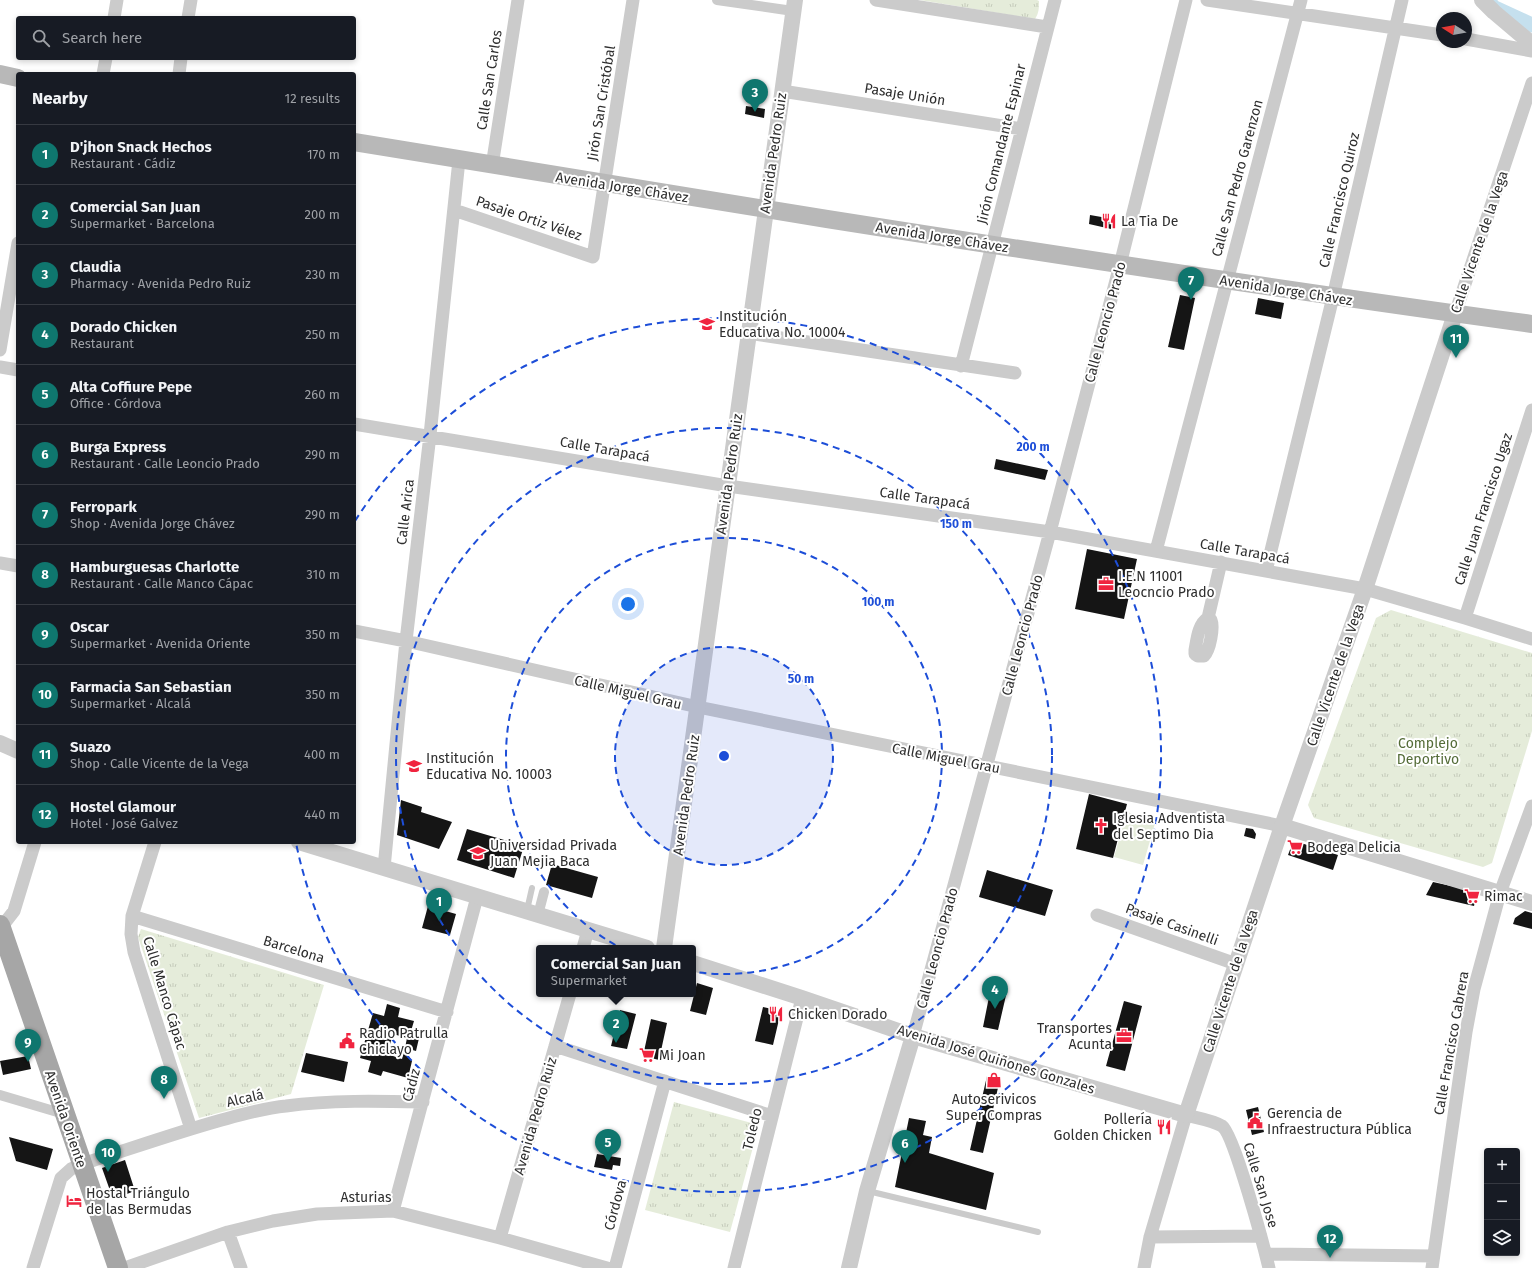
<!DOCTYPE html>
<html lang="en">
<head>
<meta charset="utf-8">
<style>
	:root { --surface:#171b24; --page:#242831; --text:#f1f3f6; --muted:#9ea1a6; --line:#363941; --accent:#0f766e }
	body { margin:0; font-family:"Fira Sans",sans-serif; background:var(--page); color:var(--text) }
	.controls { position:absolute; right:12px; bottom:12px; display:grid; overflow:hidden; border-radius:4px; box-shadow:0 2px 6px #0003 }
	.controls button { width:36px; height:36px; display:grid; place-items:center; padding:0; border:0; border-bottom:1px solid var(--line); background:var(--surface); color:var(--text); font:20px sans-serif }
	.compass { position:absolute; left:1436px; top:12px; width:36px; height:36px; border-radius:50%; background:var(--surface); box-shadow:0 2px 6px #0003; rotate:281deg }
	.you { position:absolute; left:628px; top:604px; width:14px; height:14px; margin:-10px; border:3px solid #fff; border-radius:50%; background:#1a73e8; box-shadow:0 0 0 6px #1a73e833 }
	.badge { display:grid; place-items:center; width:26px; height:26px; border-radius:50%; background:var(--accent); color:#fff; font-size:13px; font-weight:700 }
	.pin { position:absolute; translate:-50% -33px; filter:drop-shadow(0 1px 2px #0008) }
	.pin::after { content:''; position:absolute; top:21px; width:14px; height:12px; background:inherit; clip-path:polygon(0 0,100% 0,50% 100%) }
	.popup { position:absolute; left:536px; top:945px; width:160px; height:52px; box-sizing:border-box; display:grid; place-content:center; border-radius:4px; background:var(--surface); filter:drop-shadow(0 1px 3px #0005); font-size:13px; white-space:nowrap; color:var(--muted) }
	.popup b { font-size:15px; color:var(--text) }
	.popup::after { content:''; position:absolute; left:50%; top:100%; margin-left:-8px; border:8px solid transparent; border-top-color:var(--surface) }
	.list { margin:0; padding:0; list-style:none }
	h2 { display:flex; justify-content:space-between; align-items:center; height:52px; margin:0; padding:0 16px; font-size:17px }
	h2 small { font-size:13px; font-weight:400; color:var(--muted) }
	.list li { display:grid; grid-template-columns:26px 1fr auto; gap:12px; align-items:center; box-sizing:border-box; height:60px; padding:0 16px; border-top:1px solid var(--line) }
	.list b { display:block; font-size:15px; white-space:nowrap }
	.list p { margin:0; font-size:13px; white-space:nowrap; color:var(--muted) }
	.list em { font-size:13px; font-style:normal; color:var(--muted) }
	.icon { flex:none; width:22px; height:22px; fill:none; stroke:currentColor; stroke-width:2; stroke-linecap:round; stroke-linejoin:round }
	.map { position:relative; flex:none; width:1532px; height:1268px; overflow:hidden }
	.search { position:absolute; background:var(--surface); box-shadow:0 2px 6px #0003; left:16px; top:16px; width:340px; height:44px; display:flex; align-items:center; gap:10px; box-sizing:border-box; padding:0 14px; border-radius:4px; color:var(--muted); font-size:15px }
	.panel { position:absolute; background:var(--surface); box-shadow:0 2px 6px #0003; left:16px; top:72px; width:340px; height:772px; border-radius:4px }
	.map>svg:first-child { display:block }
	.grass { fill:url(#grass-tufts) }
	.pitch { fill:#e5ecda }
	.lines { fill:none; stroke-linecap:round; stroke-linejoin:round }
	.canal { stroke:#c5e0ee; stroke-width:15 }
	.building { fill:#151515 }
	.service { stroke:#cbcbcb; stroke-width:6 }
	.pedestrian { stroke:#cbcbcb; stroke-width:10 }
	.minor { stroke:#cbcbcb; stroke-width:13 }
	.tertiary { stroke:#cbcbcb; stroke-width:16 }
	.secondary { stroke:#b8b8b8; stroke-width:18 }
	.primary { stroke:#a6a6a6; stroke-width:20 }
	.ring { fill:none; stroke:#1d4ed8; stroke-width:2; stroke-dasharray:7 5 }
	.labels { text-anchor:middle; stroke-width:4; stroke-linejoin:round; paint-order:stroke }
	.street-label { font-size:14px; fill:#2e2e2e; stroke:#fff }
	.poi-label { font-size:14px; fill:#2e2e2e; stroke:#fff; text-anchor:start }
	.park-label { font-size:14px; fill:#546c38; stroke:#fff }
	.centre { fill:#1d4ed8; stroke:#fff; stroke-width:2 }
	.ring-label { font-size:12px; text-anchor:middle; font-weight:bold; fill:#1d4ed8; stroke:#fff; stroke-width:4; stroke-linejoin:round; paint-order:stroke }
</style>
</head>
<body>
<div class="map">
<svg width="1532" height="1268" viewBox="0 0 1532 1268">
	<defs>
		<pattern id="grass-tufts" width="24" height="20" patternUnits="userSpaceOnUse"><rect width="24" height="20" fill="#e5ecda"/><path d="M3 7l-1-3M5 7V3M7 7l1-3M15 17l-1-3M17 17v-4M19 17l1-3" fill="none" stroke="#c5cbbb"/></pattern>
	</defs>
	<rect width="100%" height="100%" fill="#fff"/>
	<path class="grass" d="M920 0H1037L1039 1C1039 8 1039 13 1035 19Z
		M1391 610 1532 653V731L1492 863 1483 867 1314 818 1308 805 1376 618Z
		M141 929 324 985 291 1094 199 1118 138 937Z
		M674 1102 759 1125 730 1232 645 1210Z"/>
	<path class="pitch" d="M1127 812 1156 820 1143 865 1114 857Z"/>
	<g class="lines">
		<path class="canal" d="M1491 4 1493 7 1532 25"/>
	</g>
	<path class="building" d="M746 106 765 109 764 118 745 114Z
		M1090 215 1113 219 1111 229 1089 224Z
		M1180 295 1195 298 1184 350 1168 347Z
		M1258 298 1284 303 1281 319 1255 314Z
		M996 459 1048 470 1045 480 994 469Z
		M1087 549 1137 559 1124 619 1075 609Z
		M1089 794 1127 804 1113 858 1076 849Z
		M401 800 422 807 421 812 452 822 439 849 397 835Z
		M1246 828 1253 829 1256 834 1255 839 1244 836Z
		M467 829 524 846 514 878 457 860Z
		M1298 842 1338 855 1333 870 1288 855 1291 847Z
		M552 864 598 877 592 898 546 885Z
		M987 870 1053 890 1045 916 979 897Z
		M1433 882 1474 891 1476 898 1474 906 1426 895Z
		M428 906 456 914 450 935 422 928Z
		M1525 911 1532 913V929L1513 924 1515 918Z
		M697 983 713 988 706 1015 690 1011Z
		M991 987 1007 991 998 1030 983 1027Z
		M1124 1001 1142 1006 1125 1071 1106 1066Z
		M387 1004 400 1008 398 1017 414 1021 411 1031 420 1034 416 1051 405 1048 407 1038 393 1034 387 1054 402 1059 404 1052 407 1053 412 1061 408 1078 383 1071 381 1076 368 1072 371 1061 360 1058 373 1013 384 1016Z
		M763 1007 781 1011 773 1045 755 1041Z
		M620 1010 636 1014 627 1049 611 1046Z
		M651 1019 667 1023 659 1060 643 1056Z
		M306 1053 348 1062 344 1082 301 1072Z
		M28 1056 31 1069 3 1075 0 1061Z
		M987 1076 1000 1079 983 1153 970 1150Z
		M1258 1107 1264 1132 1252 1135 1246 1110Z
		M909 1118 926 1121 923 1135 932 1137 929 1153 994 1173 986 1210 895 1187Z
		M9 1137 53 1149 47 1170 16 1161Z
		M597 1154 621 1158 620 1166 613 1165 612 1170 594 1167Z
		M125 1160 135 1191 113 1199 102 1168Z"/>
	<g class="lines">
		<path class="service" d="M527 910 532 888
			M868 1191 1038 1232"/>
		<path class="pedestrian" d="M717 0 793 11
			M538 915 544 892
			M0 1095 64 1114"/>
		<path class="minor" d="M876 0 1047 27
			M1207 0 1442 35
			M114 18 117 0
			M188 18 191 0
			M1466 39 1532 51
			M103 74 106 58
			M179 74 181 58
			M782 91 1022 129
			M492 166 518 0
			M454 210 593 257 633 0
			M1455 314 1532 83
			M748 333 1015 373
			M0 350 18 243
			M961 366 1055 0
			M0 367 18 370
			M354 424 728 486 1050 532 1365 589 1465 618 1532 639
			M1156 551 1301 0
			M0 563 18 566
			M1266 571 1333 297 1402 0
			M1208 618 1211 620C1214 627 1210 650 1204 656H1198L1195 654V650C1197 640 1198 624 1208 618L1221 562
			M1465 618 1532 410
			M354 631 406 641 698 707 1282 826
			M155 842 132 916 131 934 134 952 191 1129
			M384 868 406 641 430 435 459 160
			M1097 915 1236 964
			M132 916 447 1012
			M0 929 14 911 35 842
			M583 948 588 930
			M913 1036 1050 532 1120 265 1186 0
			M555 1046 772 1116
			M393 1211 477 897
			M228 1232 241 1268
			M1150 1237 1261 1236
			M500 1238 570 994
			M1266 1254 1433 1256
			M33 1268 61 1178 71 1169 82 1164C127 1150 172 1134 218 1121 240 1115 263 1108 286 1106 331 1100 377 1101 423 1102
			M125 1268 228 1232 273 1221 317 1214 393 1211 500 1238 607 1268
			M615 1268 665 1081
			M734 1268 802 998
			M1144 1268 1150 1237 1186 1115C1197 1118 1212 1120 1222 1126 1234 1134 1264 1247 1269 1268
			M1432 1268 1466 1032 1474 989 1500 893 1532 806"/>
		<path class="tertiary" d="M1482 0 1494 12 1532 44
			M0 743 18 751
			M1282 826 1532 903
			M299 842 647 948
			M664 948 795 0
			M693 963 802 998 913 1036 1186 1115 1282 826 1365 589 1455 314
			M849 1268 867 1191 913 1036"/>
		<path class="secondary" d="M0 74 18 78
			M354 142C511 169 669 194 827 219 1062 256 1297 292 1532 324"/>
		<path class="primary" d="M0 925 118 1268"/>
	</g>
	<circle cx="724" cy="756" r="109" fill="#1d4ed8" fill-opacity=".12"/>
	<g class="ring">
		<circle cx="724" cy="756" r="109"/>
		<circle cx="724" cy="756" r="218"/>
		<circle cx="724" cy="756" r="328"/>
		<path d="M355 521A437 437 0 1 1 296 843"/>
	</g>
	<defs>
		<symbol id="restaurant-bare" viewBox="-9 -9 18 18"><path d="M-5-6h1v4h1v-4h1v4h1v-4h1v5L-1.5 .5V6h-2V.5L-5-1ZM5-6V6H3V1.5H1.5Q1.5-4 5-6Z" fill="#f0243f" stroke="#fff" stroke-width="2.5" paint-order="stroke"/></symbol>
		<symbol id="school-bare" viewBox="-9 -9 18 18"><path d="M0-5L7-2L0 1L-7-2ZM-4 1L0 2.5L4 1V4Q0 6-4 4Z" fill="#f0243f" stroke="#fff" stroke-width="2.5" paint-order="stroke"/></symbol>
		<symbol id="office-bare" viewBox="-9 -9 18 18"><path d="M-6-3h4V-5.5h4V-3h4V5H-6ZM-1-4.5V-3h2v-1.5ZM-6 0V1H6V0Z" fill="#f0243f" stroke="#fff" stroke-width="2.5" paint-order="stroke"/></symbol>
		<symbol id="church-bare" viewBox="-9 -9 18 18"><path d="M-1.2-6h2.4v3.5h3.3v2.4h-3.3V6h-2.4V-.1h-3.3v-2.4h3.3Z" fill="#f0243f" stroke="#fff" stroke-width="2.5" paint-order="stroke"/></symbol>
		<symbol id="supermarket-bare" viewBox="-9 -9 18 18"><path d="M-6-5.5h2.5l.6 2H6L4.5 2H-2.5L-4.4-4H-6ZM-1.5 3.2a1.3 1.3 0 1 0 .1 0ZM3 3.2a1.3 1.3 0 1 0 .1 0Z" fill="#f0243f" stroke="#fff" stroke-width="2.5" paint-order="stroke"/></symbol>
		<symbol id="university-bare" viewBox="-9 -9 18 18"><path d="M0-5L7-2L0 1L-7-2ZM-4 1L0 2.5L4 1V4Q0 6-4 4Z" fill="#f0243f" stroke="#fff" stroke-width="2.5" paint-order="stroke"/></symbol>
		<symbol id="civic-bare" viewBox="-9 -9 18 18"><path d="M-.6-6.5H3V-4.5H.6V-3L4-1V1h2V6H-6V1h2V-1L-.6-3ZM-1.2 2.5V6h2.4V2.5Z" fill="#f0243f" stroke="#fff" stroke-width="2.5" paint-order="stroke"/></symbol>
		<symbol id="shop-bare" viewBox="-9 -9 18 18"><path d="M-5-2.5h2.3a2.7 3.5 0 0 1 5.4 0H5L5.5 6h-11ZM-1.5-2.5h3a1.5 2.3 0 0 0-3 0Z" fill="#f0243f" stroke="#fff" stroke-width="2.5" paint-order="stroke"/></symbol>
		<symbol id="hotel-bare" viewBox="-9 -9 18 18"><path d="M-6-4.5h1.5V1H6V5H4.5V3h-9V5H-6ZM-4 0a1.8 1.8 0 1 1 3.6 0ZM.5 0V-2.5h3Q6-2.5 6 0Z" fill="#f0243f" stroke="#fff" stroke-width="2.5" paint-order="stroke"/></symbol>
	</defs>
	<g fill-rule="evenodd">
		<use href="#restaurant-bare" x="1098" y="210" width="22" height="22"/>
		<use href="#school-bare" x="696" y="313" width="22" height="22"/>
		<use href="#office-bare" x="1095" y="573" width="22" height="22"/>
		<use href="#school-bare" x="403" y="755" width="22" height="22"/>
		<use href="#church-bare" x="1090" y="815" width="22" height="22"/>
		<use href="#supermarket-bare" x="1284" y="836" width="22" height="22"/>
		<use href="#university-bare" x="467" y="842" width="22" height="22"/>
		<use href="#supermarket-bare" x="1461" y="885" width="22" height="22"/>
		<use href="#restaurant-bare" x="765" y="1003" width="22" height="22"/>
		<use href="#office-bare" x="1113" y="1025" width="22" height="22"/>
		<use href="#civic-bare" x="336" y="1030" width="22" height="22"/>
		<use href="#supermarket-bare" x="636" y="1044" width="22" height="22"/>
		<use href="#shop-bare" x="983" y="1069" width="22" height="22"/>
		<use href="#civic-bare" x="1244" y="1110" width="22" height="22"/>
		<use href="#restaurant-bare" x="1153" y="1116" width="22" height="22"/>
		<use href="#hotel-bare" x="63" y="1190" width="22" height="22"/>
	</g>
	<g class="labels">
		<g class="street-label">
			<text transform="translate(489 80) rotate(-81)" y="5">Calle San Carlos</text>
			<text transform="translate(905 94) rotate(9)" y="5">Pasaje Unión</text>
			<text transform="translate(601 103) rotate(-81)" y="5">Jirón San Cristóbal</text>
			<text transform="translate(1001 144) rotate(-76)" y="5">Jirón Comandante Espinar</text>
			<text transform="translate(773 153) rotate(-82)" y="5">Avenida Pedro Ruiz</text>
			<text transform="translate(1237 178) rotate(-75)" y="5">Calle San Pedro Garenzon</text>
			<text transform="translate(622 187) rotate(9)" y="5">Avenida Jorge Chávez</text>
			<text transform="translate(1339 200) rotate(-77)" y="5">Calle Francisco Quiroz</text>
			<text transform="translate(529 218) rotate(19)" y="5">Pasaje Ortiz Vélez</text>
			<text transform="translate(942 237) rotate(9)" y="5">Avenida Jorge Chávez</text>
			<text transform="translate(1479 242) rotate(-71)" y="5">Calle Vicente de la Vega</text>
			<text transform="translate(1286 290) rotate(9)" y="5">Avenida Jorge Chávez</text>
			<text transform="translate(1105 322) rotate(-75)" y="5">Calle Leoncio Prado</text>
			<text transform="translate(605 449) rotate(10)" y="5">Calle Tarapacá</text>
			<text transform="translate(729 474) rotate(-82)" y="5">Avenida Pedro Ruiz</text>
			<text transform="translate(925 498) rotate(8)" y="5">Calle Tarapacá</text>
			<text transform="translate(1483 509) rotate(-72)" y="5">Calle Juan Francisco Ugaz</text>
			<text transform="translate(405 512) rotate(-83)" y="5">Calle Arica</text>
			<text transform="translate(1245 551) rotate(10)" y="5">Calle Tarapacá</text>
			<text transform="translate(1022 635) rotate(-75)" y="5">Calle Leoncio Prado</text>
			<text transform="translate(1335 675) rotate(-71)" y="5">Calle Vicente de la Vega</text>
			<text transform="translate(628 692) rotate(13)" y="5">Calle Miguel Grau</text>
			<text transform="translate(946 758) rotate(11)" y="5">Calle Miguel Grau</text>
			<text transform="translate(686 795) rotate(-82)" y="5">Avenida Pedro Ruiz</text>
			<text transform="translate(1172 924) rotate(20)" y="5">Pasaje Casinelli</text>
			<text transform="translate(937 948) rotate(-75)" y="5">Calle Leoncio Prado</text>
			<text transform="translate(294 949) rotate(17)" y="5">Barcelona</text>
			<text transform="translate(1230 981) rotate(-72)" y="5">Calle Vicente de la Vega</text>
			<text transform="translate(165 993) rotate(73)" y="5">Calle Manco Cápac</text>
			<text transform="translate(1451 1043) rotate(-80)" y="5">Calle Francisco Cabrera</text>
			<text transform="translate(996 1059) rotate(17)" y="5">Avenida José Quiñones Gonzales</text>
			<text transform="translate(411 1085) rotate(-75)" y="5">Cádiz</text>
			<text transform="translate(245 1098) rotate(-13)" y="5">Alcalá</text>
			<text transform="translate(535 1116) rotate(-74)" y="5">Avenida Pedro Ruiz</text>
			<text transform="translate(66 1119) rotate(71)" y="5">Avenida Oriente</text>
			<text transform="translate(752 1129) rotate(-76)" y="5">Toledo</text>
			<text transform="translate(1261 1185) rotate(73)" y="5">Calle San Jose</text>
			<text x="366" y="1202">Asturias</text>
			<text transform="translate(615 1205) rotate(-75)" y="5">Córdova</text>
		</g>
		<g class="poi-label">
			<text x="1121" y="226">La Tia De</text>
			<text x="719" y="321">Institución<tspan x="719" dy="16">Educativa No. 10004</tspan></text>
			<text x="1118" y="581">I.E.N 11001<tspan x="1118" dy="16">Leocncio Prado</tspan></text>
			<text x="426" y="763">Institución<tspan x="426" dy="16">Educativa No. 10003</tspan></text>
			<text x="1113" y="823">Iglesia Adventista<tspan x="1113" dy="16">del Septimo Dia</tspan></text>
			<text x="490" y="850">Universidad Privada<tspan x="490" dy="16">Juan Mejia Baca</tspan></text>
			<text x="1307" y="852">Bodega Delicia</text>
			<text x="1484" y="901">Rimac</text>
			<text x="788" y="1019">Chicken Dorado</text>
			<text x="1112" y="1033" text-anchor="end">Transportes<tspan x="1112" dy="16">Acunta</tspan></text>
			<text x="359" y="1038">Radio Patrulla<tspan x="359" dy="16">Chiclayo</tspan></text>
			<text x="659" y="1060">Mi Joan</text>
			<text x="994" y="1104" text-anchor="middle">Autoserivicos<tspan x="994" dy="16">Super Compras</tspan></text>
			<text x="1267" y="1118">Gerencia de<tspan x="1267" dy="16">Infraestructura Pública</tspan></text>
			<text x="1152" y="1124" text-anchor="end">Pollería<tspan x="1152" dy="16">Golden Chicken</tspan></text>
			<text x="86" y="1198">Hostal Triángulo<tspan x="86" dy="16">de las Bermudas</tspan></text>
		</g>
		<g class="park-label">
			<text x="1428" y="748">Complejo<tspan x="1428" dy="16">Deportivo</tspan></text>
		</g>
	</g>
	<circle cx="724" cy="756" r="6" class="centre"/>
	<g class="ring-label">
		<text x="1033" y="451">200 m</text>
		<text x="956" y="528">150 m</text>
		<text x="878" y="606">100 m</text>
		<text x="801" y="683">50 m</text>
	</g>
</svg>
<div class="controls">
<button>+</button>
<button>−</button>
<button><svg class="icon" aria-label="layers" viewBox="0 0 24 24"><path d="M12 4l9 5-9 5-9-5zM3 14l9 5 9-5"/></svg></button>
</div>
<svg class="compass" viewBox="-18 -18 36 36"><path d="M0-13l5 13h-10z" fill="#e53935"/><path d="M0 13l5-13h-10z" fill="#9ea1a6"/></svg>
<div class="you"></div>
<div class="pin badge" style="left:439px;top:921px">1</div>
<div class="pin badge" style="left:616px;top:1043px">2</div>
<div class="popup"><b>Comercial San Juan</b>Supermarket</div>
<div class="pin badge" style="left:755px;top:112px">3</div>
<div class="pin badge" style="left:995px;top:1009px">4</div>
<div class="pin badge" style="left:608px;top:1162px">5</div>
<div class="pin badge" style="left:905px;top:1163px">6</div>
<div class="pin badge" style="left:1191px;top:300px">7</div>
<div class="pin badge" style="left:164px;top:1099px">8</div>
<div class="pin badge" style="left:28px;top:1062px">9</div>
<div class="pin badge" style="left:108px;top:1172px">10</div>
<div class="pin badge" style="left:1456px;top:358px">11</div>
<div class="pin badge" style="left:1330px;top:1258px">12</div>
<div class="search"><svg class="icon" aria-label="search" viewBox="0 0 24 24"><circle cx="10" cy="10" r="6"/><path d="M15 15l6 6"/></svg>Search here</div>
<section class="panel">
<h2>Nearby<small>12 results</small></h2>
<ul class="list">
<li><span class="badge">1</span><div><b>D'jhon Snack Hechos</b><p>Restaurant · Cádiz</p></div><em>170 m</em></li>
<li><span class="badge">2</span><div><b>Comercial San Juan</b><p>Supermarket · Barcelona</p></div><em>200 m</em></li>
<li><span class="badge">3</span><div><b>Claudia</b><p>Pharmacy · Avenida Pedro Ruiz</p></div><em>230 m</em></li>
<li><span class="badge">4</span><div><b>Dorado Chicken</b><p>Restaurant</p></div><em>250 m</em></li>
<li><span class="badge">5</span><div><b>Alta Coffiure Pepe</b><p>Office · Córdova</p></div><em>260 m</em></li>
<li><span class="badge">6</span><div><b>Burga Express</b><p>Restaurant · Calle Leoncio Prado</p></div><em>290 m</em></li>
<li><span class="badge">7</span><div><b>Ferropark</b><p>Shop · Avenida Jorge Chávez</p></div><em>290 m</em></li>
<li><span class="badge">8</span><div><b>Hamburguesas Charlotte</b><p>Restaurant · Calle Manco Cápac</p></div><em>310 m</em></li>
<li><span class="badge">9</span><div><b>Oscar</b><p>Supermarket · Avenida Oriente</p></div><em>350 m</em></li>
<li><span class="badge">10</span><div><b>Farmacia San Sebastian</b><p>Supermarket · Alcalá</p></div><em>350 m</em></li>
<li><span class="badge">11</span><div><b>Suazo</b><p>Shop · Calle Vicente de la Vega</p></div><em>400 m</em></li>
<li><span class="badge">12</span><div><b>Hostel Glamour</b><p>Hotel · José Galvez</p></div><em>440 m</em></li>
</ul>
</section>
</div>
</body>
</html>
